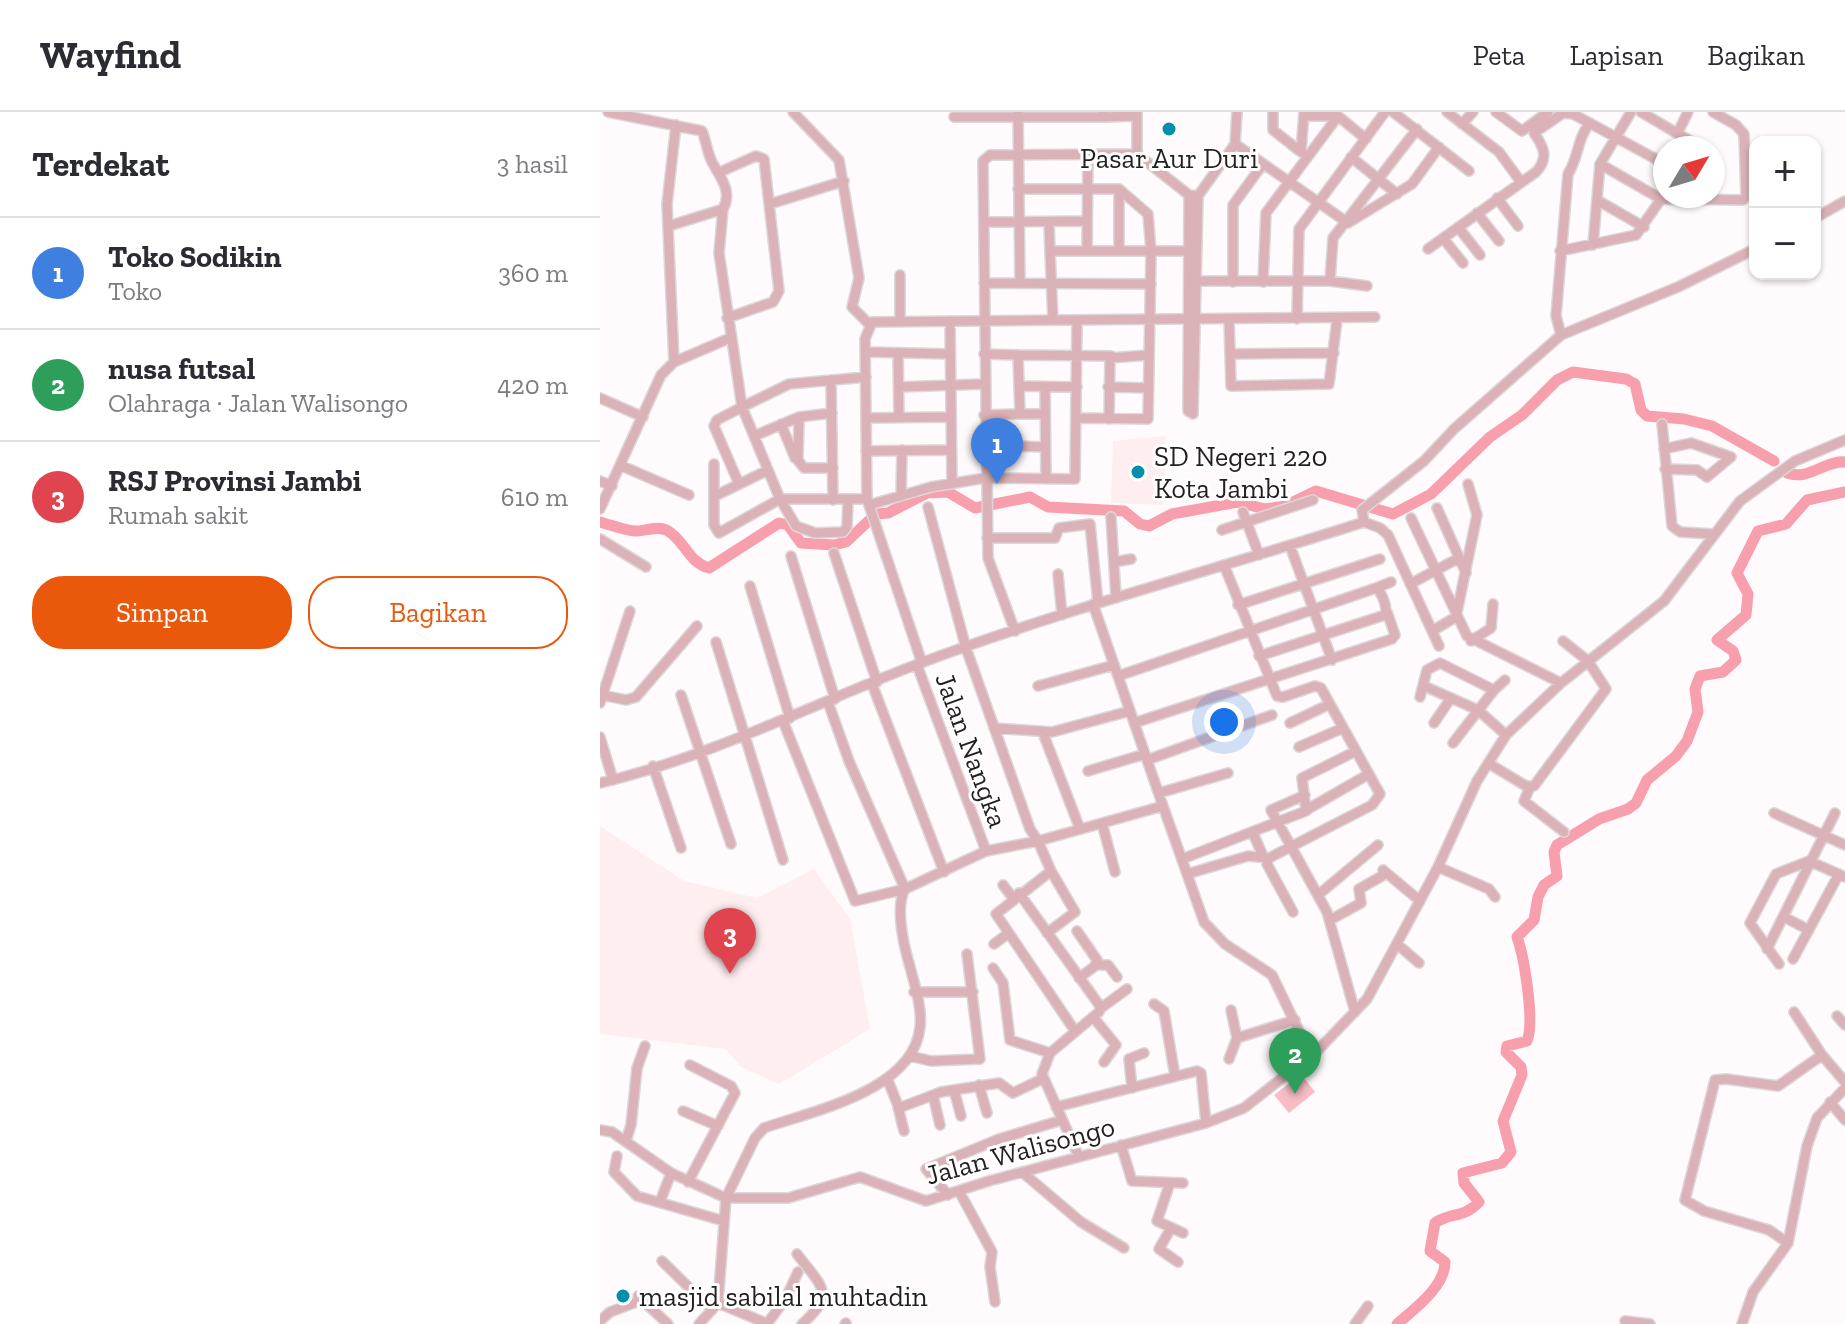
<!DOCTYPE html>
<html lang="id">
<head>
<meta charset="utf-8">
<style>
	:root { --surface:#fff; --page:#f7f7f7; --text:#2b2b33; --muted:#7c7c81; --line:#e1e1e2; --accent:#ea580c }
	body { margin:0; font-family:"Zilla Slab",serif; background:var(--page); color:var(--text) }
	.controls { position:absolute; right:24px; top:24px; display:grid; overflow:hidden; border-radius:16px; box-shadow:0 2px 6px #0004 }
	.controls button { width:72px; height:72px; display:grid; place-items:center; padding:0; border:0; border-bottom:2px solid var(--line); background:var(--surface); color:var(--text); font:40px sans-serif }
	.compass { position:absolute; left:1053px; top:24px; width:72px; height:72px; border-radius:50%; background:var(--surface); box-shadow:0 2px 6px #0004; rotate:52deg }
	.you { position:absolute; left:624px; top:610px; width:28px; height:28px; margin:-20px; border:6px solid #fff; border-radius:50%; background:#1a73e8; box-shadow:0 0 0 12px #1a73e833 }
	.badge { display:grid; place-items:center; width:52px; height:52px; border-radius:50%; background:var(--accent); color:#fff; font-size:26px; font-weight:700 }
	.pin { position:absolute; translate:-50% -66px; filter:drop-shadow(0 2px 4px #0008) }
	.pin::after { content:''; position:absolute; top:42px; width:28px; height:24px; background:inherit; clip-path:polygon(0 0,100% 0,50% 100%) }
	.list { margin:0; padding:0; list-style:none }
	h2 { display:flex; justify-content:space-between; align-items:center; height:104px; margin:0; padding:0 32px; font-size:34px }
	h2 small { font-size:26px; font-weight:400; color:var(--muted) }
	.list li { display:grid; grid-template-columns:52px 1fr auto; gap:24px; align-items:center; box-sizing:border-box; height:112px; padding:0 32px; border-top:2px solid var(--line) }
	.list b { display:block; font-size:30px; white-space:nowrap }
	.list p { margin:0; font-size:26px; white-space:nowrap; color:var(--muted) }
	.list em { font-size:26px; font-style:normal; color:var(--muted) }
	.actions { display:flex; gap:16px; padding:24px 32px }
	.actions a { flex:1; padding:18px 0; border:2px solid var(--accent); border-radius:32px; text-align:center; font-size:28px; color:var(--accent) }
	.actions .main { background:var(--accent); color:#fff }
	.map { position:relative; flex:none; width:1245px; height:1212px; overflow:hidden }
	header { display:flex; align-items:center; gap:48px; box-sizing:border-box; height:112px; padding:0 40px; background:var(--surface); border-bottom:2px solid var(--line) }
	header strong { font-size:38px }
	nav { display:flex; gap:44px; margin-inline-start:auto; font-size:28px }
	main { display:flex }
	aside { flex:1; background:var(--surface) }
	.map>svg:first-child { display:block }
	.built { fill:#ffeef0 }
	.green { fill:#f8bdc5 }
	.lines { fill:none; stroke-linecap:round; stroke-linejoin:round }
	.river { stroke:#f89fad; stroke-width:11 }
	.minor-casing { stroke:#dcd7d8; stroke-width:12 }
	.minor { stroke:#dbb2b7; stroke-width:9 }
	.poi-dot { fill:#058eac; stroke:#fff; stroke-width:3 }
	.labels { text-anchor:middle; stroke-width:6; stroke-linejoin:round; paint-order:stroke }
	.poi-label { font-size:28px; fill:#231f1f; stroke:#fff; text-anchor:start }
	.street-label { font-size:28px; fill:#231f1f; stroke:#fff }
</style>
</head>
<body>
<header>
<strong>Wayfind</strong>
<nav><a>Peta</a><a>Lapisan</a><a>Bagikan</a></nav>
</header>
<main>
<aside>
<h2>Terdekat<small>3 hasil</small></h2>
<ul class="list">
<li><span class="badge" style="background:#3f7fe0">1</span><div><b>Toko Sodikin</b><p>Toko</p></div><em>360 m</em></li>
<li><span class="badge" style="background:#2e9e5b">2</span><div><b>nusa futsal</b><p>Olahraga · Jalan Walisongo</p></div><em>420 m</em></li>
<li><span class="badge" style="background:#e0444e">3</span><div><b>RSJ Provinsi Jambi</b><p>Rumah sakit</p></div><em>610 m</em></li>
</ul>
<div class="actions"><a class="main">Simpan</a><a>Bagikan</a></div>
</aside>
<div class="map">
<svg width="1245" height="1212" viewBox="0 0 1245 1212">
	<rect width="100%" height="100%" fill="#fffafb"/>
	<path class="built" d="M566 324 563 393 511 391 513 329Z
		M0 714 84 769 157 786 214 757 250 807 270 917 179 972 141 955 126 937 0 922Z"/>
	<path class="green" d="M701 962 715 980 689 1001 674 983Z"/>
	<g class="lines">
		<path class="river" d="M1187 361C1209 369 1225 348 1245 350
			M0 410C12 413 25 419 37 419 47 419 59 413 68 419 85 429 88 450 109 456L179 411 188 413 201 431 234 433 246 430 276 402 288 401 327 381 348 380 375 396 430 385 448 395 524 399 540 412 549 414 572 402 638 390 665 397 685 394 716 379 793 402 831 382 890 325 922 303 957 268 973 260 1026 267 1035 272 1041 298 1047 304 1084 307 1112 314 1174 349
			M797 1212C814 1197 845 1175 845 1150L830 1139 835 1111C850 1100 863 1107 879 1090L864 1071 863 1061 902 1051 911 1040 903 1009 922 963 921 955 906 940 907 934 927 929C935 910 924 844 917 825L934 808 938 785 944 773 957 764 954 740 957 733 999 707 1028 697 1036 691 1047 668 1076 644 1087 629 1098 600 1095 577 1100 564 1123 560 1136 548 1133 539 1117 528 1146 503 1148 482 1137 461 1158 419 1186 412 1207 388 1245 380"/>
		<defs>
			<path id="minor" d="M8 0 102 19C106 28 107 40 112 50 120 65 133 79 123 97
				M193 0 239 48 259 166 252 195 269 212
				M418 0 420 170
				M503 0V5L537 4
				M673 0V18L701 40
				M704 0 701 40 705 42
				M793 0 869 59
				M847 0 899 40 921 70
				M896 0 922 19 948 0
				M1041 0 1102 36
				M738 4 766 27
				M354 5H503
				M862 12 873 0
				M1078 20 1088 0
				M635 32 748 111 812 72 839 35
				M537 42V0
				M751 45 797 82
				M1000 52 1061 87 1143 88 1146 84 1144 22 1136 13 1113 0
				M120 60 156 44 164 47 179 179 173 190 127 206
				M418 77H519V139
				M519 77 548 102 551 139H588
				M589 83 588 299 593 302 598 84
				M897 86 918 114
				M997 88 1044 115
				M170 92 244 69
				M877 101 899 129
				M1215 106 1245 89
				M384 110 487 109
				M449 110 450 139
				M69 114 123 97 119 141 142 295 117 308 114 314 139 372
				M858 115 880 143
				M843 126 863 151
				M993 133 1000 52 1031 0
				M828 137 936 60C949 46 944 35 934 21L963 1 973 2 1065 52
				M487 139 488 42
				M960 139 1036 123 1061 87
				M596 169H730L767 174
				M730 169 733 126 817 17
				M633 170V93L663 52
				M663 170 666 101 738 4H704
				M384 171 551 172
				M629 207 631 274 729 272 737 208
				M697 207 699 117 785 0
				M453 208 450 139H551L548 307 477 306
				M300 209V163
				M350 209 352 372
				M961 223 956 204 968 62C979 45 977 26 990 11
				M266 240 350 242
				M298 241 299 306
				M384 242 418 243 420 302 384 303
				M630 242 734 241
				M418 243 511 244
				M74 250 67 92 76 13
				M231 268 233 388
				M420 274 477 275
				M299 275 384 272
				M445 275 446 367
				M508 275 548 276
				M0 286 43 305
				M420 302H445
				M199 305 232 301
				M266 306 350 305
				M509 307 510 246 549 243
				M181 312 195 346H198
				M1062 312 1072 414 1080 420 1112 422
				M154 324 199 305 198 345
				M385 333 445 335
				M1064 337 1091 331 1131 345 1107 365 1097 358 1065 357
				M266 339 350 338
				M197 347 204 356H233
				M114 352V413L119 421 180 387H267
				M22 354 89 383
				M0 369 12 374
				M115 384 168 358
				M301 384 302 338
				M248 388 247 415 243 420 215 421 196 414 180 387 142 295 189 272 266 265
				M269 393 331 375 385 366 475 367 477 208
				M328 395 366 536 430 717 438 729 563 694 604 810 625 832 672 863 711 944
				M837 396 866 461
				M0 397 61 263 74 250 130 226
				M643 400 659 443
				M511 405 516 486
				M811 406 867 524 961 571
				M764 410 762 398 824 349 854 317 961 223 1078 175 1155 137
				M622 418 713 388
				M387 426H455L459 416 490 412 498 491
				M0 427 46 455
				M690 434 732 548
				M234 441 277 570
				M191 444 235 587
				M514 450 531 447
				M624 453 677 584 683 585 715 574 721 576 780 682 772 693 669 746 667 752 693 800
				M458 462 462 503
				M810 472 859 446
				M150 474 190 606
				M776 476 791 470
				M493 492 563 694
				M638 493 780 447
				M415 519 388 446 383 49 390 43 537 42 589 83 598 84 635 32 637 0
				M832 519 856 505 877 403 868 372
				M871 529 891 516 893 492
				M116 530 183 748
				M322 551 267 387 265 227 272 210 775 205
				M317 553 386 739
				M518 564 776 476C782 481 788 495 785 503L659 544
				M272 572 344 760
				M438 574 514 553
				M824 574 878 598 906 623
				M894 578 905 568
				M2 583 26 588 36 585 97 514
				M81 583 131 732
				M820 585 827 558 840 551 894 578 853 631
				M228 590 249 649 305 777
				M0 591 30 499
				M183 609 255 789 305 777 386 739 438 729 451 759 475 800 447 821
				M534 611 792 527 795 523 787 500
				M690 611 730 592
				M834 611 851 586
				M394 616 452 620 530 599
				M443 621 480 717
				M0 625 13 668
				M699 635 743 616
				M547 648 672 603
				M888 651 926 674H934L1006 577 988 549 963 529
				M53 654 81 736
				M488 659 545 642
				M0 671C110 645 213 592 318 552 464 497 615 458 764 410L780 416 788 423 839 534
				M930 675 924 689 964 720
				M559 681 628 661
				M705 683 671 698 727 800 755 900
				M708 697 769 662
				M1174 701 1245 733
				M502 711 515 760
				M653 721 663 744
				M582 747 706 699 702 666 756 639
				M838 755 889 777 895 785
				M783 758 820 789
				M451 759 396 802 475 919
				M587 762 648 744 669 746
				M403 773 413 786
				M419 781 500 894 499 900 450 941 442 962 479 1045
				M718 783 778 733
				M1184 805 1209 818
				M730 808 761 791 759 777 782 764
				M477 819 497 848 495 854 479 866
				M394 832 409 821
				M797 832 819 851
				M1167 837 1235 701
				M1193 847 1239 762
				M1179 852 1150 811 1176 762 1209 749 1245 765
				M496 853H508L517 865
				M393 856 403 871 410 928 450 941
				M314 880H373
				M554 892 564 899 575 964
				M501 896 527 877
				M631 898 637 926 695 908
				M1194 900 1222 943 1245 970
				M1237 904 1245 913
				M493 905 516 933 504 950
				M310 944 331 949 380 947 367 842
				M629 947 637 926
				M287 966 299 996 341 980 399 971 413 981 442 967
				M379 973 387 1001
				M532 976 529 947 544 941
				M354 978 361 1004
				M333 983 340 1013
				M1230 990 1245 1008
				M298 995 304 1019
				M456 995 597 959 601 961 606 1011
				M83 999 118 1014
				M0 1018 12 1020 71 1061 126 1086H188L260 1065 326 1089 389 1069 606 1011 644 996 719 937 767 887 838 755 877 669 906 623 961 571 1064 489 1140 389 1195 349 1245 328
				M26 1029 31 1013 37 956 45 934
				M521 1033 532 1069 583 1071
				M17 1044 14 1060 37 1084 124 1109
				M422 1060 481 1110 524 1136
				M88 1070 135 981 131 974 90 953
				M570 1071 557 1109 583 1121
				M359 1079 392 1140 390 1155 395 1190
				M348 1083 326 1057 399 1027 462 1008
				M60 1090 71 1061
				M571 1116 559 1137 578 1150
				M1188 1131 1169 1118 1104 1099 1085 1088 1115 968 1126 967 1178 974 1222 943
				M197 1142C221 1174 237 1181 202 1212
				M62 1149 112 1198
				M38 1184 68 1212
				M118 1191 168 1212
				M0 1209 10 1200 42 1188
				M1025 1209 1050 1212
				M99 1212 118 1191 126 1086 155 1026 164 1016C212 999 314 979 320 915 323 890 309 857 304 831 301 816 297 791 305 777
				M167 1212 186 1186 198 1160
				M245 1212 246 1211
				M755 1212 768 1194
				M1142 1212 1153 1180 1188 1131 1207 1034 1217 1006 1245 976"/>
		</defs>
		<use href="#minor" class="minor-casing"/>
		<use href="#minor" class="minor"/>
	</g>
	<g class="poi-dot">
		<circle cx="569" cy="17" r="8"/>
		<circle cx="538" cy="360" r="8"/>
		<circle cx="23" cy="1184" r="8"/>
	</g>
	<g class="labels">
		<g class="poi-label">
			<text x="569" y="56" text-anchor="middle">Pasar Aur Duri</text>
			<text x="554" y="354">SD Negeri 220<tspan x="554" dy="32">Kota Jambi</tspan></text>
			<text x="39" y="1194">masjid sabilal muhtadin</text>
		</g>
		<g class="street-label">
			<text transform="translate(372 638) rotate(70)" y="10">Jalan Nangka</text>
			<text transform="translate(420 1038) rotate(-15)" y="10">Jalan Walisongo</text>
		</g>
	</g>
</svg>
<div class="controls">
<button>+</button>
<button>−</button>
</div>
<svg class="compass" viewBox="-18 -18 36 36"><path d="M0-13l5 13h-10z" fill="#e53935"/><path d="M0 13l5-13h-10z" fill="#7c7c81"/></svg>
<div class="you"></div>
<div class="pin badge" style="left:397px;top:372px;background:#3f7fe0">1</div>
<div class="pin badge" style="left:695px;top:982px;background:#2e9e5b">2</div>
<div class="pin badge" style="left:130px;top:862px;background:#e0444e">3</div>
</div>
</main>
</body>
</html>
